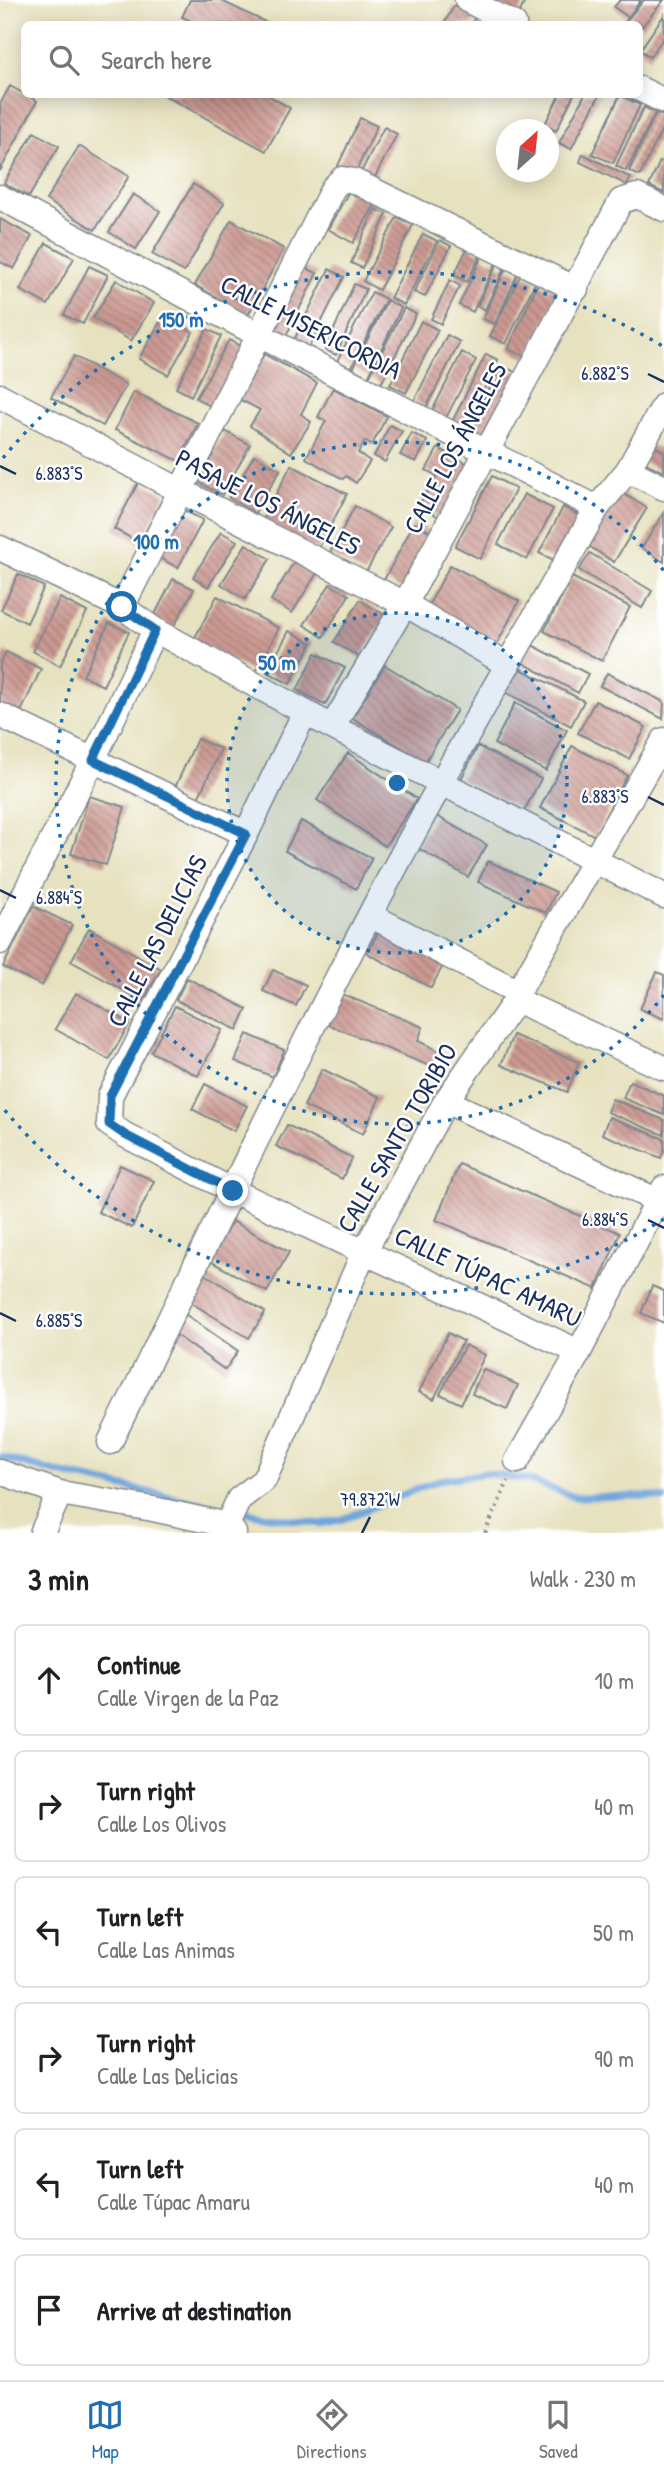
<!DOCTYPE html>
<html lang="en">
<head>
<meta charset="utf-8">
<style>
	:root { --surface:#fff; --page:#f2f2f2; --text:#202124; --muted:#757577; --line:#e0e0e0; --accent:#1f6fb2 }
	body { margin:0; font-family:"Patrick Hand",sans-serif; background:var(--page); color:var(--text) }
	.compass { position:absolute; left:496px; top:119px; width:63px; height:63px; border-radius:50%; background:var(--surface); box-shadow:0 4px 18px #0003; rotate:27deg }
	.stop { position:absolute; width:21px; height:21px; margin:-16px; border:5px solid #1f6fb2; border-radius:50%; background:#fff }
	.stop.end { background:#1f6fb2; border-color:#fff; box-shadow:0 2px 7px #0008 }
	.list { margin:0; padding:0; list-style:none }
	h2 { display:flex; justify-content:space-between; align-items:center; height:91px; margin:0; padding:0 28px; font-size:30px }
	h2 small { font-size:23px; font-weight:400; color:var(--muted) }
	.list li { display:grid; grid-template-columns:46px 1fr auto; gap:21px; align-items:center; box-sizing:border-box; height:112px; margin:0 14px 14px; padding:0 14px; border:2px solid var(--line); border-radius:10px }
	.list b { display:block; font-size:26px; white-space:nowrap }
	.list p { margin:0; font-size:23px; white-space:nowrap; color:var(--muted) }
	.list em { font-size:23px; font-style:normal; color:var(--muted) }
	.icon { flex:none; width:38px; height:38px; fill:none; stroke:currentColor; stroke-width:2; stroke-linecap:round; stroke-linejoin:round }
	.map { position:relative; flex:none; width:664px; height:1533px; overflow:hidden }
	.search { position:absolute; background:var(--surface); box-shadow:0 4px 18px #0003; left:21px; right:21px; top:21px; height:77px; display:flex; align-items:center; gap:18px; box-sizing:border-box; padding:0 24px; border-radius:10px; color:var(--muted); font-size:26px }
	.sheet { height:847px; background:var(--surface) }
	nav { display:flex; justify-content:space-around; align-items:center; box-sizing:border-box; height:98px; border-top:2px solid var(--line); background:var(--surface); font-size:19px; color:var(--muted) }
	nav a { display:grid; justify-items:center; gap:4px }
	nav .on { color:var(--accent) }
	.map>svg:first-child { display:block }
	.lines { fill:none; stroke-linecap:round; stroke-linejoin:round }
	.stream { stroke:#71a5dd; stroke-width:7 }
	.building { fill:url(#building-back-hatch) }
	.street-casing { stroke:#80888e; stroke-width:27 }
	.path { stroke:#80888e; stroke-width:4.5; stroke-dasharray:2 5; stroke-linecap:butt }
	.street { stroke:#fff; stroke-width:24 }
	.route { stroke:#1f6fb2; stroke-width:9 }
	.ticks { fill:none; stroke:#1b2f5e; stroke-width:2.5 }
	.ring { fill:none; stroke:#1f6fb2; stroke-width:3.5; stroke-dasharray:3.5 7 }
	.labels { text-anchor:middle; stroke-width:5; stroke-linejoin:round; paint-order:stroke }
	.street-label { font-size:26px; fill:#1b2f5e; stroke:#fff }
	.ticks-label { font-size:18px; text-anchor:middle; fill:#1b2f5e; stroke:#fff; stroke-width:5; stroke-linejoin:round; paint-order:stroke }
	.centre { fill:#1f6fb2; stroke:#fff; stroke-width:3.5 }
	.ring-label { font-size:21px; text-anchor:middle; font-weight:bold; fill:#1f6fb2; stroke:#fff; stroke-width:5; stroke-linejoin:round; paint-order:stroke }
</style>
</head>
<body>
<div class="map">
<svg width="664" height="1533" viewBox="0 0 664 1533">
	<defs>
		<pattern id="building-back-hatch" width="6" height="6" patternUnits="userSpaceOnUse" patternTransform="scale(1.75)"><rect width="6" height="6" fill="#cc9992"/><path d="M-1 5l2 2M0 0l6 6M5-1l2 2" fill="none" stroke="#a57d7a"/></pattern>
	</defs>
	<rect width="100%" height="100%" fill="#fff"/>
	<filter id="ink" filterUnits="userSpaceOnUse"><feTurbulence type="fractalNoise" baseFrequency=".0143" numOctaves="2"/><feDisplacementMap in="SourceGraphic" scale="14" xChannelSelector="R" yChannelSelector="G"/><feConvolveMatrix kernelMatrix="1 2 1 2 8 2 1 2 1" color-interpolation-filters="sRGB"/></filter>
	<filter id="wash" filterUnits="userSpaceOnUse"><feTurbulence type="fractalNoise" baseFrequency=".00686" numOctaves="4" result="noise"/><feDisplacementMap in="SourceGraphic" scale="28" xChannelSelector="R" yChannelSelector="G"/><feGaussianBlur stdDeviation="1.57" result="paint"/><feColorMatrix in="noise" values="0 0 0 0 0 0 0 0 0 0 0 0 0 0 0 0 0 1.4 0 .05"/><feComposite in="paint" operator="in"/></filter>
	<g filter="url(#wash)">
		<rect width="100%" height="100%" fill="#e6e1be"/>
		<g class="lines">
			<path class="stream" d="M0 1457 59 1473 232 1510 320 1524 343 1519 439 1480 487 1473 528 1480 575 1497 650 1496 664 1499"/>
		</g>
		<g id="blocks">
			<path class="building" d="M190 0H220L269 24H197L182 17Z
				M491 0H526L518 15Z
				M620 0H641L628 17 614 7Z
				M644 0H664L640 29V24H623Z
				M454 6 475 18 471 24H444Z
				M664 15V37L650 57 640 50Z
				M10 86 37 101 0 171V104Z
				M162 94H266L290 108 266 151Z
				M560 94H574L556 131 544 126Z
				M585 94H600L571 149 559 143Z
				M620 95 640 105 613 163 592 154Z
				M644 107 655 113 626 171 616 166Z
				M656 113 664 116V125L640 176 629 171Z
				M360 118 377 126 353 178 336 170Z
				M384 127 397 134 372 183 359 176Z
				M34 132 59 146 29 197 4 183Z
				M79 146 129 176 95 230 46 200Z
				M583 154 631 178 627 185 580 162Z
				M660 161 664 162V193L649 186Z
				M193 184 224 203 184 272 152 254Z
				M353 184 378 199 353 243 328 229Z
				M133 194 160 211 136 249 109 232Z
				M375 209 387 214 362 268 351 263Z
				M397 217 413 225 379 290 363 281Z
				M0 219 32 236 14 269 0 262Z
				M231 220 284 249 248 315 195 285Z
				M423 234 437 241 404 305 390 298Z
				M440 240 451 246 425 297 414 292Z
				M46 243 74 258 48 305 20 290Z
				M468 247 481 254 467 282 454 275Z
				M482 256 496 263 473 312 459 305Z
				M497 264 504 268 485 310 477 306Z
				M89 266 108 275 83 324 64 315Z
				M302 266 317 273 286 336 271 328Z
				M506 268 518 273 495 324 483 319Z
				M329 269 344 277 309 347 294 340Z
				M521 274 536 281 506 344 490 336Z
				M116 280 154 303 131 341 93 318Z
				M450 280 460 286 441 324 431 319Z
				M538 283 559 292 528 358 508 349Z
				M354 284 366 289 336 355 325 350Z
				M372 292 386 299 351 368 337 361Z
				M387 300 401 308 368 377 353 369Z
				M404 308 416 314 381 384 369 377Z
				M164 315 193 332 168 375 139 359Z
				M421 321 438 330 406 393 390 385Z
				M207 329 221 336 191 396 176 388Z
				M447 335 460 342 426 408 414 401Z
				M229 340 248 350 215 409 196 398Z
				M462 352 476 360 446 418 432 411Z
				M264 354 317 383 301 414 311 422 291 453 250 426 260 410 239 399Z
				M486 354 498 360 465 428 452 422Z
				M74 356 126 385 103 426 51 397Z
				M502 365 518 374 484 438 467 429Z
				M333 388 387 416 372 445 365 441 358 453 370 461 356 483 346 476 343 479 306 458 326 421 318 417Z
				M134 392 198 423 179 461 115 430Z
				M390 425 402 431 385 462 374 456Z
				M225 431 250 445 222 495 196 481Z
				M412 433 427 441 416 462 400 455Z
				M647 443 664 451V472L639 460Z
				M438 448 470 465 439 517 419 505 437 476 426 470Z
				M254 455 280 470 255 513 229 498Z
				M291 465 347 494 318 550 262 522Z
				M492 476 516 489 480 559 455 546Z
				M139 481 165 494 140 543 114 529Z
				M617 490 647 508 614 562 584 543Z
				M524 494 553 509 527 560 498 544Z
				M355 506 391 527 365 574 329 554Z
				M178 507 203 520 178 568 154 555Z
				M563 507 582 517 558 562 539 553Z
				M664 512V562L642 548Z
				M414 523 439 536 409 593 384 580Z
				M221 532 237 541 208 587 193 577Z
				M246 544 270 559 245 599 221 584Z
				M590 553 652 591 642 608 579 570Z
				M295 560 317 573 292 613 271 600Z
				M450 565 519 601 496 646 426 610Z
				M18 574 44 587 27 623 1 610Z
				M572 577 630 607 602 661 544 631Z
				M173 579 194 589 173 628 153 618Z
				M330 584 349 595 323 637 304 625Z
				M217 596 279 628 255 673 193 641Z
				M60 598 87 612 60 666 33 651Z
				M360 600 386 616 360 658 334 642Z
				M109 623 129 632 103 686 83 676Z
				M289 631 312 643 290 684 267 672Z
				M530 644 588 674 578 693 521 662Z
				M6 652 41 669 20 714 0 705V664Z
				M316 653 345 668 325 705 297 690Z
				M385 665 457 710 425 762 352 718Z
				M517 667 584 701 571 726 505 692Z
				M607 673 664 702 663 719 600 686Z
				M595 701 646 727 629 759 578 733Z
				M515 703 567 730 546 771 494 744Z
				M197 739 221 749 195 805 172 794Z
				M478 746 541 779 524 811 461 779Z
				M572 746 627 775 595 836 540 808Z
				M348 753 417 799 385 846 317 800Z
				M89 796 125 807 106 865 71 854Z
				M435 815 487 845 468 877 416 847Z
				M301 821 372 858 356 889 285 851Z
				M488 861 556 892 546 913 478 882Z
				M33 906 72 925 42 986 3 967Z
				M381 927 445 962 431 988 367 953Z
				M89 928 161 969 143 1001 71 961Z
				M273 970 306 985 296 1006 263 991Z
				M657 972 664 975V1019L640 1009Z
				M187 978 247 1009 237 1030 176 1000Z
				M334 991 423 1027 418 1041 446 1054 439 1070 322 1022Z
				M76 993 130 1023 109 1060 55 1029Z
				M175 1006 222 1030 198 1076 151 1052Z
				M247 1034 284 1050 273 1077 235 1061Z
				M513 1035 579 1062 567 1092 501 1065Z
				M322 1069 380 1097 363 1134 304 1106Z
				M630 1081 664 1096V1115L623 1098Z
				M205 1084 247 1106 234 1131 192 1109Z
				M612 1099 664 1120V1135L607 1112Z
				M609 1117 664 1139V1151L661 1158 602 1134Z
				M287 1125 352 1158 342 1179 276 1146Z
				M459 1164 620 1233 596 1289 436 1220Z
				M120 1165 154 1181 132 1228 98 1212Z
				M232 1221 289 1252 267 1292 210 1261Z
				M205 1274 265 1312 249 1338 188 1301Z
				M652 1286 664 1291V1323L641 1313Z
				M185 1314 238 1351 225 1370 172 1332Z
				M448 1333 463 1341 434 1399 419 1392Z
				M465 1345 485 1355 461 1404 440 1394Z
				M483 1369 518 1385 507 1409 472 1394Z"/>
		</g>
	</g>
	<g filter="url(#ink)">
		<use href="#blocks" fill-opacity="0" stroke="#80888e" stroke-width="2"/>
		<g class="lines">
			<defs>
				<path id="street" d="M467 0 514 24
					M640 89 664 101
					M0 197 259 335 597 508
					M0 396 181 491 405 604 508 665
					M628 470 664 488
					M0 548 122 607 155 630 332 727 664 896
					M122 607 333 188 342 179 354 181 576 289
					M305 712 246 834 110 1096 109 1124 125 1135 233 1191 579 1352
					M0 715 246 834
					M332 727 405 604 621 201 637 196 664 209
					M370 915 518 992
					M0 942 93 760 155 630
					M516 1000 664 1068
					M446 1101 658 1201
					M110 1442C196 1266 279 1088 370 915 442 777 520 643 597 508L628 470 664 405
					M517 1461 579 1352 664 1188
					M0 1472 60 1493 153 1509 227 1525 234 1533
					M227 1525 239 1499 264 1480 364 1252 446 1101 516 1000 518 992 664 740
					M42 1533 60 1493"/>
			</defs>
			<use href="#street" class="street-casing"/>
			<path class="path" d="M485 1533 508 1481"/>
			<use href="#street" class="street"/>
		</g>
	</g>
	<g class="lines" filter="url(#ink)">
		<path class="route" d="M122 607 155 630 93 760 246 834 110 1096 109 1124 125 1135 233 1191"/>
	</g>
	<path class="ticks" d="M648 374 664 382M0 466 16 474M648 797 664 805M0 890 16 898M648 1220 664 1228M0 1313 16 1321M362 1533 370 1517"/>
	<circle cx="397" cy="783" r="170" fill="#1f6fb2" fill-opacity=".12"/>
	<g class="ring">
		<circle cx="397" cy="783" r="170"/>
		<path d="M664 995A341 341 0 1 1 664 571"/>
		<path d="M664 1219A511 511 0 0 1 3 1108M3 458A511 511 0 0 1 664 347"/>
	</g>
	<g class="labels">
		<g class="street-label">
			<text transform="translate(311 327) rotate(27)" y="9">CALLE MISERICORDIA</text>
			<text transform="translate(455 448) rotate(-62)" y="9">CALLE LOS ÁNGELES</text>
			<text transform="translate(268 502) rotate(27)" y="9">PASAJE LOS ÁNGELES</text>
			<text transform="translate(157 941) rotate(-63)" y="9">CALLE LAS DELICIAS</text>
			<text transform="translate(397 1138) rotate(-60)" y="9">CALLE SANTO TORIBIO</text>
			<text transform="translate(488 1277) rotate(25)" y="9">CALLE TÚPAC AMARU</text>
		</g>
	</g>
	<g class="ticks-label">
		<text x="605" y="380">6.882°S</text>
		<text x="59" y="480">6.883°S</text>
		<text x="605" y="803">6.883°S</text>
		<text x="59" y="904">6.884°S</text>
		<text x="605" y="1226">6.884°S</text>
		<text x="59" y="1327">6.885°S</text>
		<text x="370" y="1506">79.872°W</text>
	</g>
	<circle cx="397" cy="783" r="10" class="centre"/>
	<g class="ring-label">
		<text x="181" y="327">150 m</text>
		<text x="156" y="549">100 m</text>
		<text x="277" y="670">50 m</text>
	</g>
</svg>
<svg class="compass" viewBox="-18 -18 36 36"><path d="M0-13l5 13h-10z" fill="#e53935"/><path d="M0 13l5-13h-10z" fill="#757577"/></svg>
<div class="stop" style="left:122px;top:607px"></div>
<div class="stop end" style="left:233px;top:1191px"></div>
<div class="search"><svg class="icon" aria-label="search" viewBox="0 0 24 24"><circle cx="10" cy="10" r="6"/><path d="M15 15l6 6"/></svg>Search here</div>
</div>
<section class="sheet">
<h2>3 min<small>Walk · 230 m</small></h2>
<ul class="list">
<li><svg class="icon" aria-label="ahead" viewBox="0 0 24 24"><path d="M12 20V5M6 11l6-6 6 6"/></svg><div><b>Continue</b><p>Calle Virgen de la Paz</p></div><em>10 m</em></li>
<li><svg class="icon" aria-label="right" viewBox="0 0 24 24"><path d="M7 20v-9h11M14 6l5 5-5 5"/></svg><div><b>Turn right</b><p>Calle Los Olivos</p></div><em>40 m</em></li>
<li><svg class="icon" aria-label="left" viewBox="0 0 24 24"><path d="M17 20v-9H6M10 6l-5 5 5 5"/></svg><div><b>Turn left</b><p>Calle Las Animas</p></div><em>50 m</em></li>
<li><svg class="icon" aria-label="right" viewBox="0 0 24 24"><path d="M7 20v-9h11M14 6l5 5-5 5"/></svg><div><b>Turn right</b><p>Calle Las Delicias</p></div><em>90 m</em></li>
<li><svg class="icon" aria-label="left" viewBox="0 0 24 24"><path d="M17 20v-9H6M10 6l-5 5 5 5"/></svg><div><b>Turn left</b><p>Calle Túpac Amaru</p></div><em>40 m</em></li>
<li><svg class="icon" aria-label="arrive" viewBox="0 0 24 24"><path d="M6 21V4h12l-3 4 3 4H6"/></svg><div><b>Arrive at destination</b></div></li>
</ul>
</section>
<nav>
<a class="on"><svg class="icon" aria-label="map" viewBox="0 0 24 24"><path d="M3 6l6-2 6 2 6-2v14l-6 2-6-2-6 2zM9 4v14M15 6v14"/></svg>Map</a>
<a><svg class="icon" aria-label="directions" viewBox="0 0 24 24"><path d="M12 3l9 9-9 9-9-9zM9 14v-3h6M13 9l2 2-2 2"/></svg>Directions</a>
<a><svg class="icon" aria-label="saved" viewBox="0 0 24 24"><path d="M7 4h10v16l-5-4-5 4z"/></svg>Saved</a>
</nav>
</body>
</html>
